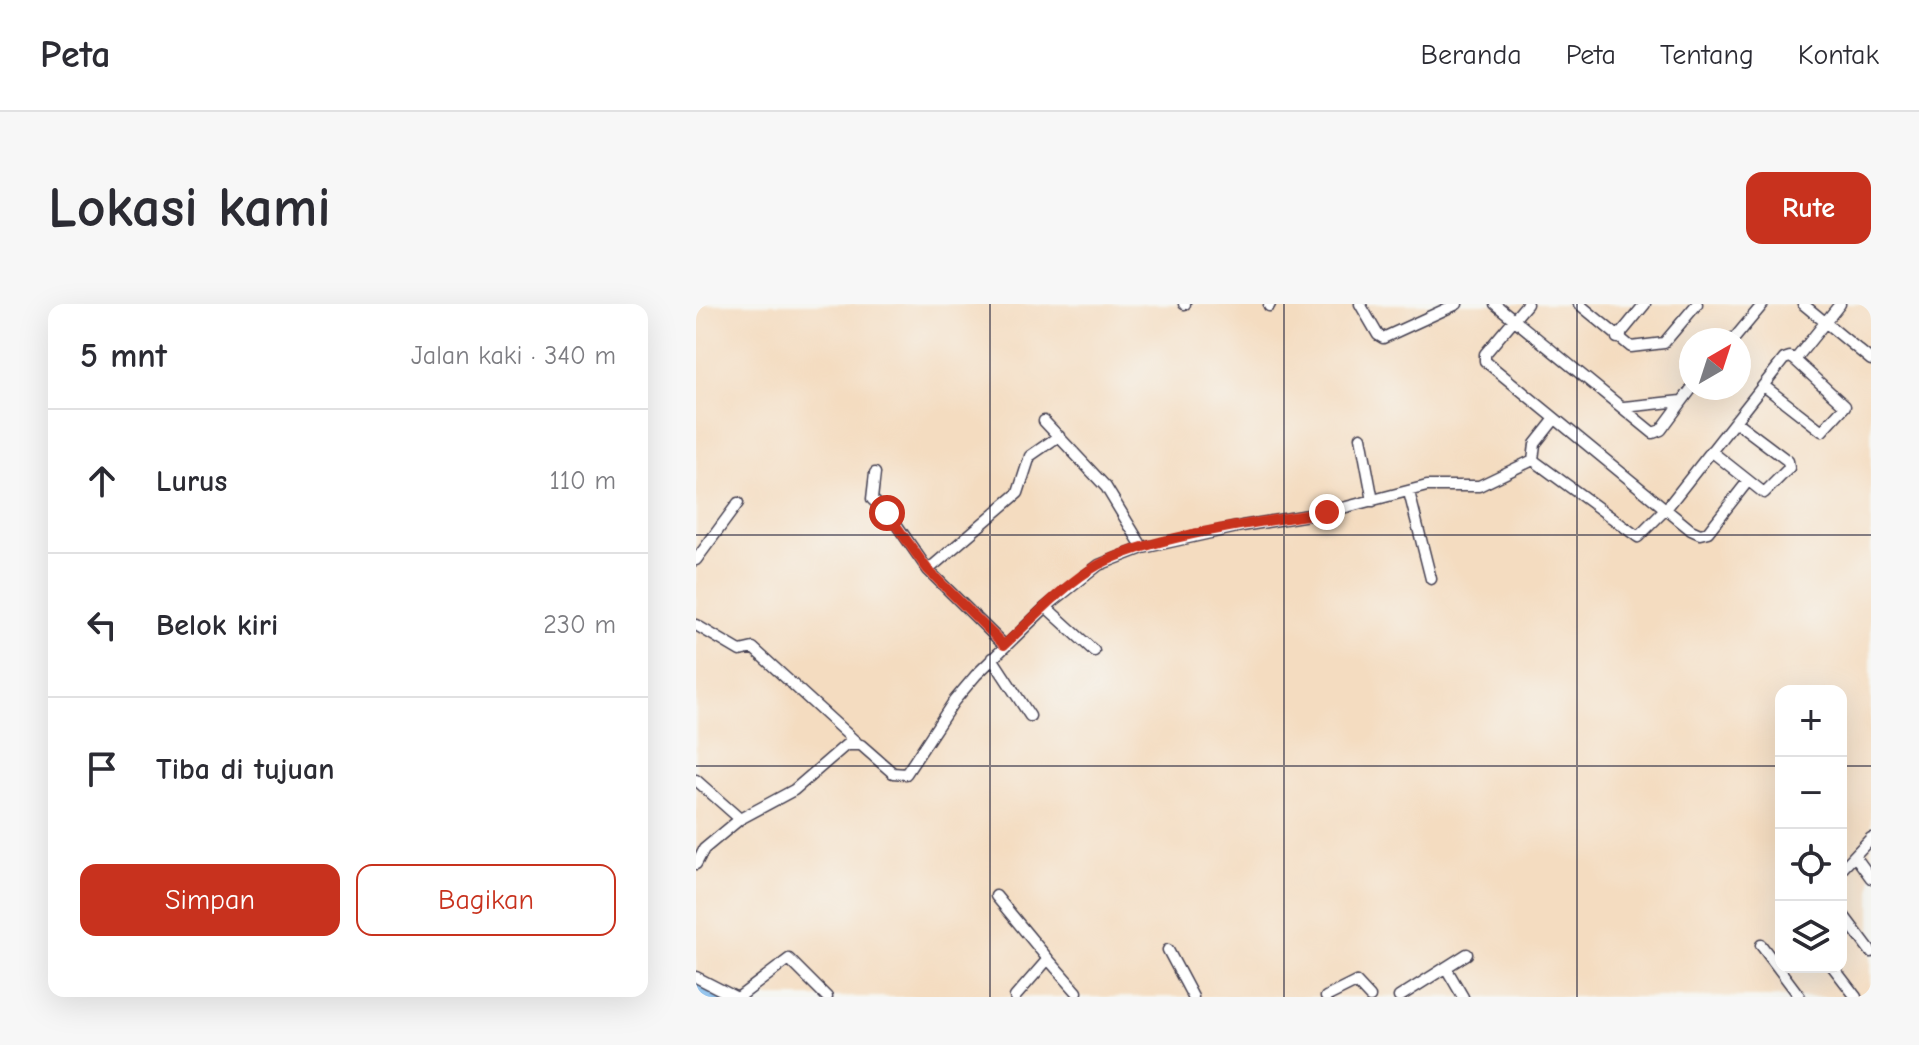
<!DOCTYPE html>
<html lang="id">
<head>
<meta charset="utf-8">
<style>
	:root { --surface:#fff; --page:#f7f7f7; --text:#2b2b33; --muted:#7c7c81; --line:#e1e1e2; --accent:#c8321e }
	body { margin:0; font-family:"Comic Neue",sans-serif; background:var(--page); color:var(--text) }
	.controls { position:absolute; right:24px; bottom:24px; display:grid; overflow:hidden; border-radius:16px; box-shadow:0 8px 32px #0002 }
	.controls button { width:72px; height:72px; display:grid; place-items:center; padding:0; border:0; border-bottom:2px solid var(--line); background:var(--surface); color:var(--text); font:40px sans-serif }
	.compass { position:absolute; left:983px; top:24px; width:72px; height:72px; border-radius:50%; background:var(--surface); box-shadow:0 8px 32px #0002; rotate:39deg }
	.stop { position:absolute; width:24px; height:24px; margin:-18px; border:6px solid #c8321e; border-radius:50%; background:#fff }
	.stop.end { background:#c8321e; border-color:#fff; box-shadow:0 2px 8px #0008 }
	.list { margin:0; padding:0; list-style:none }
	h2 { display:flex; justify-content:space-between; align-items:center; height:104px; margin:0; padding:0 32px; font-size:34px }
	h2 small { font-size:26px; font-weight:400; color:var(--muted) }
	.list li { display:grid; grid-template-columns:52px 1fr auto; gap:24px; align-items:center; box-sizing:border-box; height:144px; padding:0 32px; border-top:2px solid var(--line) }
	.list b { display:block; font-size:30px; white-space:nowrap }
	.list em { font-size:26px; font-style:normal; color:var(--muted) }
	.actions { display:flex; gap:16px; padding:24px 32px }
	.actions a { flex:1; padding:18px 0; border:2px solid var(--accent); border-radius:16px; text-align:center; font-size:28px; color:var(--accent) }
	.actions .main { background:var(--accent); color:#fff }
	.icon { flex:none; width:44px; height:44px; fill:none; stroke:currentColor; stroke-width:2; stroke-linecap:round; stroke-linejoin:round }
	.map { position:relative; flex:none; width:1175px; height:693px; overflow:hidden; border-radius:16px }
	header { display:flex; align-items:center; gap:48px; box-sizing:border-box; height:112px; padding:0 40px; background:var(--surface); border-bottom:2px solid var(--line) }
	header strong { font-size:38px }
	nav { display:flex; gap:44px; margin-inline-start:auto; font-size:28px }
	.intro { display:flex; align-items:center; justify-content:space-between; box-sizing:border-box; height:192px; padding:0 48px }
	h1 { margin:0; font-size:56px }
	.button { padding:20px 36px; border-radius:16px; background:var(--accent); color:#fff; font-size:28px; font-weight:700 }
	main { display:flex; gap:48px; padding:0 48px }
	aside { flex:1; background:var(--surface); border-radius:16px; box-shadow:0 8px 32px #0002 }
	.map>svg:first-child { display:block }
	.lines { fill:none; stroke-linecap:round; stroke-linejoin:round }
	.river { stroke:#7bb8ed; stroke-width:18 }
	.minor-casing { stroke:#423e4f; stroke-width:13 }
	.minor { stroke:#fff; stroke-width:10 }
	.route { stroke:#c8321e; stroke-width:10 }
	.grid { fill:none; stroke:#22223b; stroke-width:2; stroke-opacity:0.55 }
</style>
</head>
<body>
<header>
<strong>Peta</strong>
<nav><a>Beranda</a><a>Peta</a><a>Tentang</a><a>Kontak</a></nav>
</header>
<div class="intro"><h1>Lokasi kami</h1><a class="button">Rute</a></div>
<main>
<aside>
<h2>5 mnt<small>Jalan kaki · 340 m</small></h2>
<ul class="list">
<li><svg class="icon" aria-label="ahead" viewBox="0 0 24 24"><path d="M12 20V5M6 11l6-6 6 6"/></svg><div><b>Lurus</b></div><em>110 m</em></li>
<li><svg class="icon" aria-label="left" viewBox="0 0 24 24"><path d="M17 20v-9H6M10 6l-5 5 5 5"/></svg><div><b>Belok kiri</b></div><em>230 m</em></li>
<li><svg class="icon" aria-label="arrive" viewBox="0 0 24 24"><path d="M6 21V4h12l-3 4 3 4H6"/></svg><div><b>Tiba di tujuan</b></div></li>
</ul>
<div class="actions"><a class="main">Simpan</a><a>Bagikan</a></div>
</aside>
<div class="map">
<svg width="1175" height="693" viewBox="0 0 1175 693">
	<rect width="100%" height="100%" fill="#f6f6f2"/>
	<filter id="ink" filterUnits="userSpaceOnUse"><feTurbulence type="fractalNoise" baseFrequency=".0125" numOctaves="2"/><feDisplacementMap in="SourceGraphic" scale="16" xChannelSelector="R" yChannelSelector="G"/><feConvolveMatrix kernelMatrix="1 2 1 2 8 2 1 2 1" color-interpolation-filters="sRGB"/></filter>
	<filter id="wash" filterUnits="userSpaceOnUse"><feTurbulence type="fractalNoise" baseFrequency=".006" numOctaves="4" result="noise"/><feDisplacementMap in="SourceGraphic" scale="32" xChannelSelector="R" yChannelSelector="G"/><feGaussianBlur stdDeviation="1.8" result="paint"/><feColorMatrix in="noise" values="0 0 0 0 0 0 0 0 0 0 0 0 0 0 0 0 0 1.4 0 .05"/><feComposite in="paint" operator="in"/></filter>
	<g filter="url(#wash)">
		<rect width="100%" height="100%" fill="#f4dcc0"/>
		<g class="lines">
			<path class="river" d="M0 685 24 693"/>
		</g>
	</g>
	<g filter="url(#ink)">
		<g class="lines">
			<defs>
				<path id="minor" d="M488 0H489
					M664 0 682 31 687 34 761 0
					M799 0 957 129 965 126 996 84
					M831 0 789 50V57L995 226 1004 230 1012 228 1052 177
					M883 0 935 43 968 39 1001 0
					M1107 0 1175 56
					M573 2 574 0
					M921 34 949 0
					M1037 36 1067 0
					M1099 56 1144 0
					M928 103 985 97
					M858 116 839 140 837 156 942 233 970 205 1088 55 1094 53 1099 56 1149 102 1126 127 1068 82
					M348 117 410 183 447 244
					M665 133 677 197
					M1015 147 1068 189 1093 164 1092 157 1039 117
					M179 169 176 195 196 214 232 266 308 341
					M713 188 735 275
					M0 256 42 199
					M232 266 322 189 334 152 363 132
					M350 303 398 347
					M0 321 44 347 57 344 161 439
					M296 354 334 412
					M0 476 44 515 8 545 0 560
					M44 515 98 486 150 441H165L197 469 210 470 258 397 280 371 350 303 403 261 447 244 546 222 631 208 731 182H783L837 156
					M1159 552 1175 574
					M1145 566 1175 534
					M300 592 352 655
					M1145 608 1175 648
					M1065 641 1104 693
					M472 646 497 693
					M1137 663 1160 693
					M750 664 767 693
					M0 673 39 693
					M43 693 93 655 131 693
					M319 693 352 655 381 688
					M630 693 660 678 674 693
					M703 693 771 650"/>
			</defs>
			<use href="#minor" class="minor-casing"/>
			<use href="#minor" class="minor"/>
		</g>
	</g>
	<g class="lines" filter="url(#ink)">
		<path class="route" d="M191 209 232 266 308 341C337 315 368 280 402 261 459 230 566 218 631 208"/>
	</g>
	<path class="grid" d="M294 0V693M588 0V693M881 0V693M0 231H1175M0 462H1085M1145 462H1175"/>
</svg>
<div class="controls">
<button>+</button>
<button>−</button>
<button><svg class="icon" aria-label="locate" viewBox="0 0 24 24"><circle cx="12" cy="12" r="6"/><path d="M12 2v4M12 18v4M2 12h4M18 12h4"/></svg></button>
<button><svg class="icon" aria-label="layers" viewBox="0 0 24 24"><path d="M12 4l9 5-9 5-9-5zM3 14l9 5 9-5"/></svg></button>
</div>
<svg class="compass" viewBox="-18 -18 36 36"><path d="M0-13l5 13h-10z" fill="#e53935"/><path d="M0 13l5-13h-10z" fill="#7c7c81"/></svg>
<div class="stop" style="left:191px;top:209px"></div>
<div class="stop end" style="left:631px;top:208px"></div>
</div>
</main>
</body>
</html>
